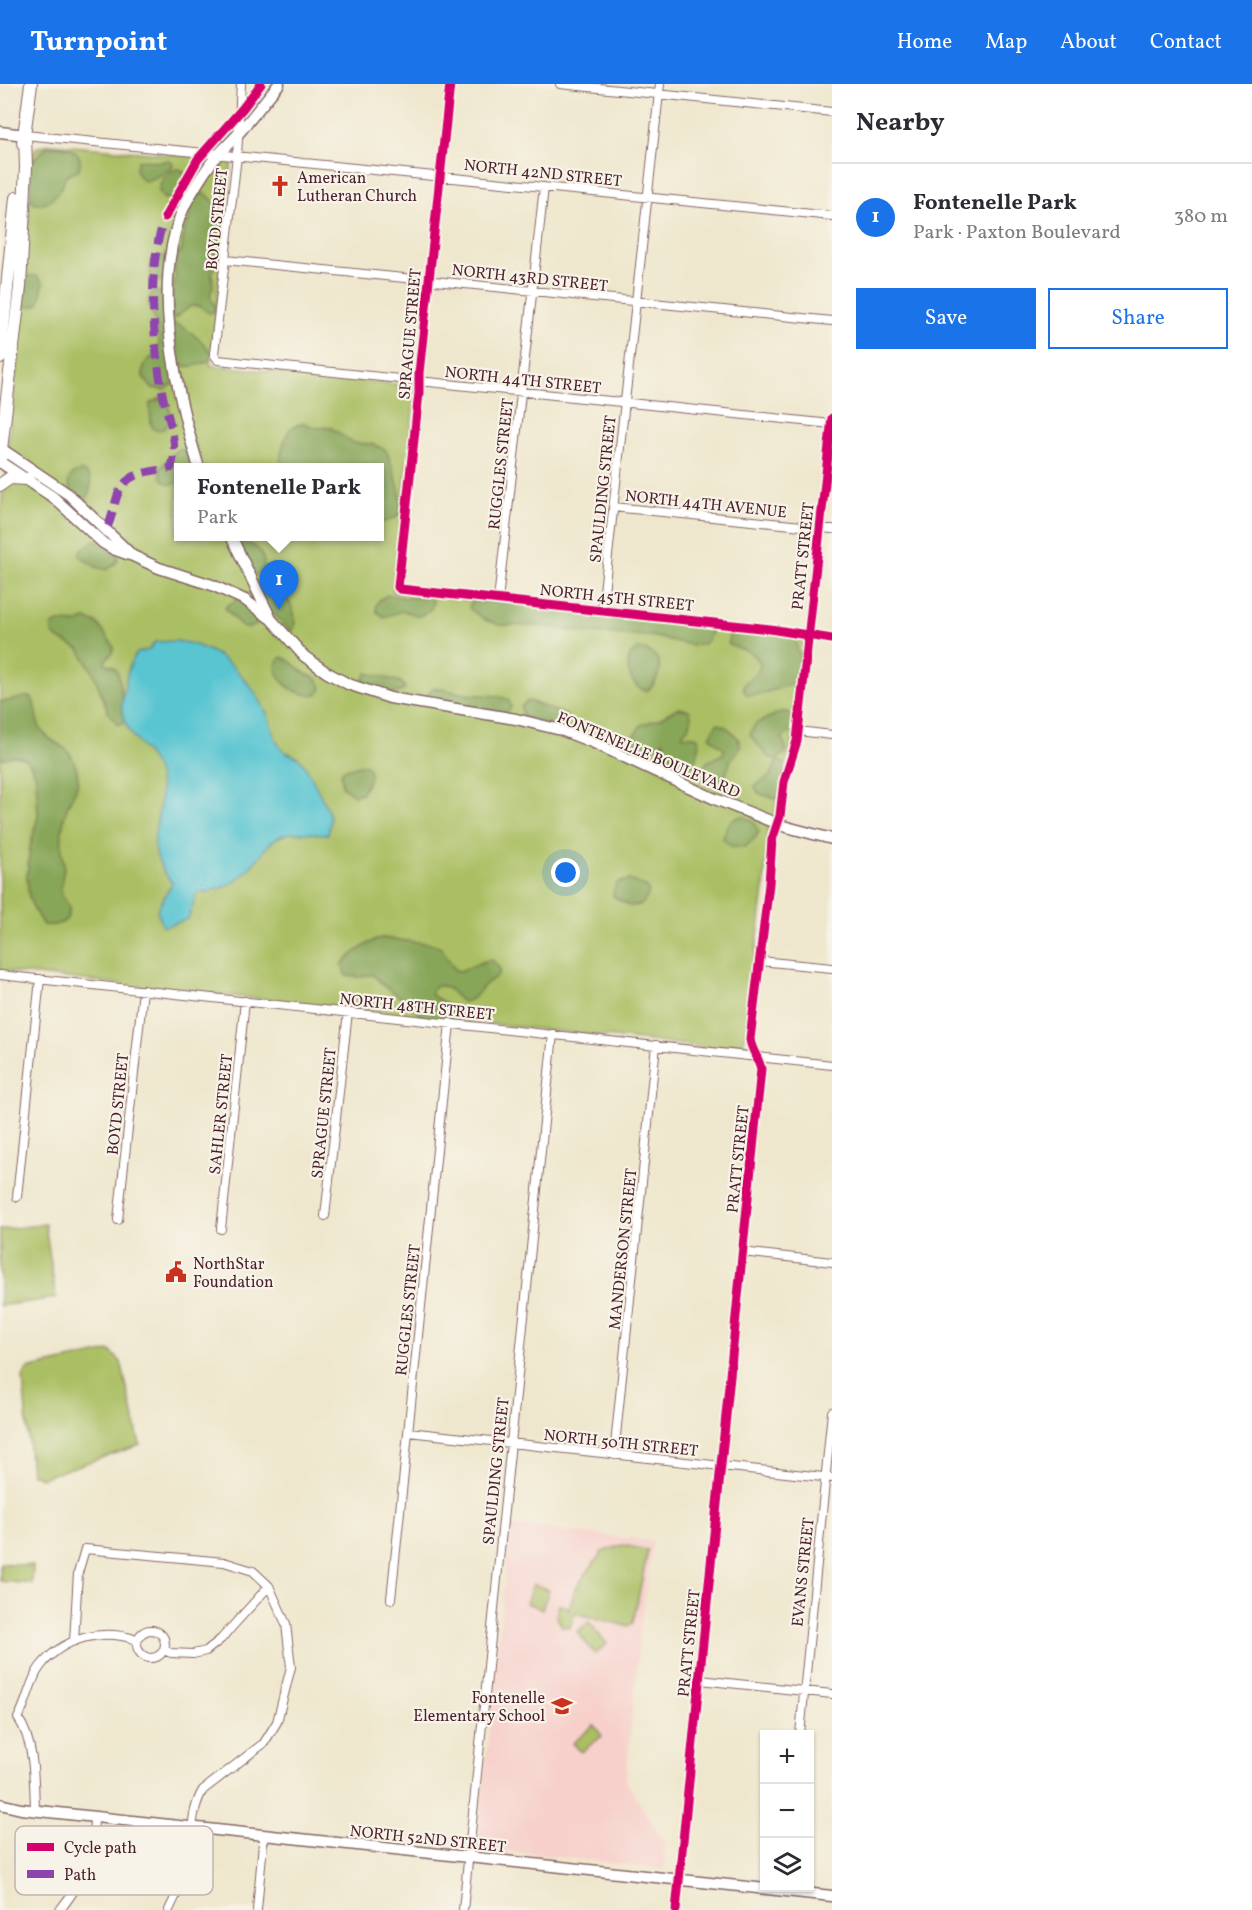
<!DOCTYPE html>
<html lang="en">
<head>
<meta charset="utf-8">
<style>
	:root { --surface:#fff; --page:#f2f2f3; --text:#2b2b33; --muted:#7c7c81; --line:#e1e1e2; --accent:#1a73e8 }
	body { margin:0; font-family:Vollkorn,serif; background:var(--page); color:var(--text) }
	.controls { position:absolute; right:18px; bottom:18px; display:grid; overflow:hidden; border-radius:0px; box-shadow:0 2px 4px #0004 }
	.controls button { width:54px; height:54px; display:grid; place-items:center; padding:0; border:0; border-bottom:2px solid var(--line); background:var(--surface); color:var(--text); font:30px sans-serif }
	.you { position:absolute; left:566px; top:789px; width:21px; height:21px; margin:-15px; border:4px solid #fff; border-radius:50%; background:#1a73e8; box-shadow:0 0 0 9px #1a73e833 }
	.badge { display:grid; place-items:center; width:39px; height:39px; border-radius:50%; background:var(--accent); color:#fff; font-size:20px; font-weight:700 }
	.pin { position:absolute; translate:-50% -50px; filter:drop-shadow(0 2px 3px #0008) }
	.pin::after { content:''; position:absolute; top:32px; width:21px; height:18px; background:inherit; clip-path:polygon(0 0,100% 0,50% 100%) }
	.popup { position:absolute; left:174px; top:379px; width:210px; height:78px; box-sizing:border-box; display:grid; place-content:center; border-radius:0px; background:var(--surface); filter:drop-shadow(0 2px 4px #0005); font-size:20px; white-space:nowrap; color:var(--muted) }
	.popup b { font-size:22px; color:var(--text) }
	.popup::after { content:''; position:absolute; left:50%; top:100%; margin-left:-12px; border:12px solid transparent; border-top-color:var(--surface) }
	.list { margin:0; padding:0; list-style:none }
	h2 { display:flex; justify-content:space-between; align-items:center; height:78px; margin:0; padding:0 24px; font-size:26px }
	h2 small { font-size:20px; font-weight:400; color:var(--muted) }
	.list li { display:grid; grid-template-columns:39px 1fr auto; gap:18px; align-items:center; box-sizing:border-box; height:108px; padding:0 24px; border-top:2px solid var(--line) }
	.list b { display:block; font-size:22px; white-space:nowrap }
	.list p { margin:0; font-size:20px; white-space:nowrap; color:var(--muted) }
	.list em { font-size:20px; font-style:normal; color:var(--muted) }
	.actions { display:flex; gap:12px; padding:18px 24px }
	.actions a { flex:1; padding:14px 0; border:2px solid var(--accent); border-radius:0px; text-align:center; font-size:21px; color:var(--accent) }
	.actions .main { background:var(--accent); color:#fff }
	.icon { flex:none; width:33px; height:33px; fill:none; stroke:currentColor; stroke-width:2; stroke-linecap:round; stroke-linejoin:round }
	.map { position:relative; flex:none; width:832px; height:1826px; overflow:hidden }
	header { display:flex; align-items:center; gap:36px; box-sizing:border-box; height:84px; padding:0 30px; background:var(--accent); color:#fff }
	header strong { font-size:28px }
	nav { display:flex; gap:33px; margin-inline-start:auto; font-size:21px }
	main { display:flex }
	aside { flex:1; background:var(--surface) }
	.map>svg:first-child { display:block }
	.built { fill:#f7d0cb }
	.green { fill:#aabf63; stroke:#7a6f47; stroke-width:1.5; fill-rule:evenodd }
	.forest { fill:#87a659; stroke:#686242; stroke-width:1.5 }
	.water { fill:#59c5d1; stroke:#52727e; stroke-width:1.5 }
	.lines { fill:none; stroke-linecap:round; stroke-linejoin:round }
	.street-casing { stroke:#846564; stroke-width:10 }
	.secondary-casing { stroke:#846564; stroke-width:13 }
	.primary-casing { stroke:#846564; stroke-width:14 }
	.street { stroke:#fff; stroke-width:8 }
	.secondary { stroke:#fff; stroke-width:10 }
	.primary { stroke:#fff; stroke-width:12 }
	.quiet { stroke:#8e44ad; stroke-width:8; stroke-dasharray:15 8; stroke-linecap:butt }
	.cycleway-casing { stroke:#f7f3e8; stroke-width:13 }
	.cycleway { stroke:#d6006c; stroke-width:9 }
	.labels { text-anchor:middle; stroke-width:4.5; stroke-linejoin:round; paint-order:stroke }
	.street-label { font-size:16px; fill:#4a1f2b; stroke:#f7f3e8 }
	.poi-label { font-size:16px; fill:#4a1f2b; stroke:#f7f3e8; text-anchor:start }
	.key { fill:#f7f3e8; stroke:#c3b3af; stroke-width:1.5 }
	.key-label { font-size:16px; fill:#4a1f2b }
</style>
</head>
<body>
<header>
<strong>Turnpoint</strong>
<nav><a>Home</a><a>Map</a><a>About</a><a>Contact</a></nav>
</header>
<main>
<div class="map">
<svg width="832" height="1826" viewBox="0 0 832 1826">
	<rect width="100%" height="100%" fill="#f7f3e8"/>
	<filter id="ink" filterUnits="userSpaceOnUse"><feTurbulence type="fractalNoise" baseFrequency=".0167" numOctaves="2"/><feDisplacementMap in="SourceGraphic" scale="12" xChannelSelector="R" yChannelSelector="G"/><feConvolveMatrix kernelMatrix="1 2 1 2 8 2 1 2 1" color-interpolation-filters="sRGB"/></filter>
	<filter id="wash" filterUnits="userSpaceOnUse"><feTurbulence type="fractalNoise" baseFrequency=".008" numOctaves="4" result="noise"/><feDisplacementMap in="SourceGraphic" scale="24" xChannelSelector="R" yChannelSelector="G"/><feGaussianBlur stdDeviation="1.35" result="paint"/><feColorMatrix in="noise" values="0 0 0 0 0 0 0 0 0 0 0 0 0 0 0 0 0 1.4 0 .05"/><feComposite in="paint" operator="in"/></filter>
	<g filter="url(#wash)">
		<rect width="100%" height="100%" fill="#efe7cd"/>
		<path class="built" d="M510 1441 653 1457 640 1547 626 1696 665 1761 664 1785 477 1764Z"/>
		<path class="green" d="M49 60 232 76 210 281 414 302 415 308 393 508 782 550 802 556 804 561 793 656 779 701 775 729 768 745 764 806 743 965 740 967 677 960 0 887V433L26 192 32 71 36 64ZM178 384H380V452H178Z
			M45 1140 56 1214 0 1222V1146Z
			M110 1267 121 1278 140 1361 41 1394 31 1389 23 1293 27 1285Z
			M622 1461 648 1466 633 1539 627 1542 574 1529 570 1544 562 1542 556 1532 559 1520 569 1523 568 1528 575 1505 602 1468Z
			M0 1479 33 1482 32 1500 0 1497Z
			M533 1500 549 1506 542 1525 526 1519Z
			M589 1538 607 1560 595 1570 577 1548Z
			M594 1641 602 1652 581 1668 573 1659Z"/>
		<path class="forest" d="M48 62C64 61 85 64 79 85L65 93C63 106 48 124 34 119L30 109 29 80Z
			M144 76 159 78 170 76 173 80 172 84C165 88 151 97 144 97 137 92 134 85 138 77Z
			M178 85C187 87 189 94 188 102L173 114 164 115 159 107C160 95 167 88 178 85Z
			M202 109C216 113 217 128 227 138 226 148 222 155 221 165L215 169 219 173V178L212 188 213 202 210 212 215 223 214 228 209 229 200 222H191L175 234 173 233 171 220 175 194V176L182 165 183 150 190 134V119L195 111Z
			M165 172 168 175 167 192 158 198 151 196 150 177 155 173Z
			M28 192H37L43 199 40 218 37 221 27 223 23 218 25 194Z
			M153 208H163L173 240C183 239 207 261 212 270L211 276C202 281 187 285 178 280L174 299 165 306 152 304 143 293C142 276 148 278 158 268 160 260 158 247 156 239 153 228 143 217 153 208Z
			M162 314 169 322 171 336 164 345 155 346 151 341 150 319Z
			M304 339 317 344 330 343 353 359 372 360 386 366C391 378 408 422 398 432 393 436 385 437 380 439V384H289C286 382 283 382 281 378 279 372 286 350 290 345 294 342 299 340 304 339Z
			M179 366H185L188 370 192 383 178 384V398C171 402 165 400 161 393L160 385 171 371Z
			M81 387C97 392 90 410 83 420 73 410 57 394 81 387Z
			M95 456 118 472 117 478 107 486 96 483 80 472 81 466Z
			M244 459C257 461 264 469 264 482L259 490 255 491 239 461Z
			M268 502C285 504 300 530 293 546H290L273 529C261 533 257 547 242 543L225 524C228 519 260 503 268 502Z
			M388 511 407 514 431 513 433 519 430 526 420 532 402 527 384 533 377 528C374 518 380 515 388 511Z
			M473 516 714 541 708 556 703 560 692 561 651 552 591 549 541 542 500 541 485 536 470 525 469 522Z
			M85 535 97 539 114 563 112 569 105 577 106 580C109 581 113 582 115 584 122 591 122 626 125 637L122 640H118L109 630 93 588 79 565 57 554 52 549V542L57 538 77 539Z
			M743 545 755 548 796 552 797 566 803 578 801 594C795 600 756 613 748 611 730 596 771 592 757 574 750 564 736 567 728 559L730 548Z
			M638 565C656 566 665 580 656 596 653 601 652 604 646 607 631 603 625 585 630 571Z
			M281 573 288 576 306 590 316 594 322 603 319 609C300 618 263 591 281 573Z
			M367 589 401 598 405 604C397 615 378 606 366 603L363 596Z
			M433 604C444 604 455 609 466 610 481 612 495 609 509 616L511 624 506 629 430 617 428 610Z
			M25 613H31C38 621 33 635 42 647 49 658 63 660 70 670 75 678 78 688 78 697 77 708 69 716 66 727 62 739 61 755 62 768 63 773 64 777 64 782 63 791 61 800 61 810 78 830 67 843 43 841L34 826 29 813 27 793 30 763 38 733 36 692 30 680 24 674 14 672 0 675V617L3 618Z
			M529 617 566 631V639L560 643 523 633 521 623 526 618Z
			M677 624 689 626C694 636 690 642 683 649V652H695L699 655V665L693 681 684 685C669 679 663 673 664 657L645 667 637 672H632L623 666 626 659 633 653 641 641 661 634Z
			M781 628H788L797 633 796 643 782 654 786 665 785 670 776 675 768 673 750 651 755 640Z
			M717 639C725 641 740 652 740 661 740 668 732 672 730 678 727 687 725 695 717 703 708 703 700 699 699 689L707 678 723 670 724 665 710 653Z
			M779 676 785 680 786 683 780 711 775 715 758 709 755 702 770 692 777 677Z
			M360 681H366L369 684 370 693 362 709 354 711 342 702 341 689 343 686Z
			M742 732 752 736 759 748 756 753 745 763 731 762 723 755 727 742 732 736Z
			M629 796C645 801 657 804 641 821L629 822 614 813 613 809 617 799Z
			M382 854 432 860 441 864 455 886 460 887 488 876H492L500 885C498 895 493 894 487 899 477 907 477 916 463 918 452 911 449 898 434 903L431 908 433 912 449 922 455 930 454 934 448 937 424 934 405 916 385 903 373 891H367L360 893 346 892 342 881C348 872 371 856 382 854Z"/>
		<path class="water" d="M175 557C218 561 249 592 267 630 272 641 273 655 281 664 286 670 295 671 300 675 304 678 329 727 330 732 331 737 329 745 328 750 316 750 298 747 286 750 271 755 264 766 256 777 240 797 222 808 197 809L188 835 163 843 157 826 172 799C136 755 168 737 159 694 154 668 125 654 122 626 121 621 123 614 124 608 126 594 128 581 137 569L149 566 155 558Z"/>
	</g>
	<g filter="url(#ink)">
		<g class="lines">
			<defs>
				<path id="street" d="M241 0 237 72 214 270 218 276 831 340
					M450 0 419 289V309L398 503 400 505 770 545 832 555
					M560 0 832 28
					M25 51 832 132
					M225 176 832 237
					M613 423 832 445
					M498 516 544 103
					M602 526 660 0
					M798 647 832 651
					M760 877 832 884
					M0 891 832 981
					M17 1113 40 895
					M325 1132 348 928
					M118 1136 143 906
					M221 1145 245 917
					M742 1168 832 1178
					M408 1348 832 1394
					M614 1371 656 961
					M391 1515 450 939
					M137 1560a14 14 0 1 1 28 0a14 14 0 1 1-28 0Z
					M74 1557 78 1489 85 1465 224 1478 253 1487 269 1502 286 1540 291 1583 277 1638 264 1659 203 1706C190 1727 193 1753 188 1776 184 1794 177 1810 169 1826
					M164 1566 171 1569 193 1570 206 1567 221 1555 269 1502
					M700 1596 832 1610
					M800 1650 832 1328
					M35 1726C34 1699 35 1658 18 1634 27 1619 30 1596 40 1583 63 1553 103 1544 137 1556
					M60 1826C85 1794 94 1774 94 1733
					M257 1826 263 1759 266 1752
					M463 1826 553 950
					M676 1826 761 985C759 974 751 966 750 955L769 800 772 756 780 732 784 698 797 657 832 334"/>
				<path id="secondary" d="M0 48 25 51
					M0 364 68 410 133 472 159 484 212 501 245 516 271 535 304 572 326 588 348 600 390 614 516 635 561 646 592 658 715 715 783 742 832 755
					M0 378 53 413 103 459 113 465 130 471
					M199 384C176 309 149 193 186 119 195 103 204 87 216 73 223 65 231 58 238 50 252 34 265 16 279 0
					M231 452 270 533
					M0 1720 21 1725 832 1812"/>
				<path id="primary" d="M23 59 31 0
					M0 274 16 114
					M0 374 20 203 26 83 25 51
					M0 401 10 394 28 395"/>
			</defs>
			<use href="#street" class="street-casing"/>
			<use href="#secondary" class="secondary-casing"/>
			<use href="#primary" class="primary-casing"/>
			<use href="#street" class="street"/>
			<use href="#secondary" class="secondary"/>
			<use href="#primary" class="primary"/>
			<path class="quiet" d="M108 442C113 431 114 420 118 410 127 387 150 388 171 384 180 360 168 336 163 312 153 258 146 184 165 133"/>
			<defs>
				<path id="cycleway" d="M450 0 419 289V309L398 503 400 505 770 545 832 555
					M165 133 198 75 243 24 261 0
					M676 1826 761 985C759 974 751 966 750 955L769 800 772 756 780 732 784 698 797 657 832 334"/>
			</defs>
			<use href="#cycleway" class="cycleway-casing"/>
			<use href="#cycleway" class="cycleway"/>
		</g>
	</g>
	<defs>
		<symbol id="church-bare" viewBox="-9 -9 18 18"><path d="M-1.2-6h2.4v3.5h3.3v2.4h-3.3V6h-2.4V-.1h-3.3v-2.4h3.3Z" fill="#c8321e" stroke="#f7f3e8" stroke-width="2.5" paint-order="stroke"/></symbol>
		<symbol id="civic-bare" viewBox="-9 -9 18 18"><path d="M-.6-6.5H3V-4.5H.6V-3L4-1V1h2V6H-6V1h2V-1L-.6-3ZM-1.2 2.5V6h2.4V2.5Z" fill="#c8321e" stroke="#f7f3e8" stroke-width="2.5" paint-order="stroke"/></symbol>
		<symbol id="school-bare" viewBox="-9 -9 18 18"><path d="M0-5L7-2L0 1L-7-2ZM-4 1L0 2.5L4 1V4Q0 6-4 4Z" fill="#c8321e" stroke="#f7f3e8" stroke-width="2.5" paint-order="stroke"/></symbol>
	</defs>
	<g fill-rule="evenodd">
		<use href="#church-bare" x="265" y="87" width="30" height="30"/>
		<use href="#civic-bare" x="161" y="1173" width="30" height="30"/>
		<use href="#school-bare" x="547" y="1607" width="30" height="30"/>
	</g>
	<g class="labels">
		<g class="street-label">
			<text transform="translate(543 88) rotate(6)" y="6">NORTH 42ND STREET</text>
			<text transform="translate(216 135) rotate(-84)" y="6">BOYD STREET</text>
			<text transform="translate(530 193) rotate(6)" y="6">NORTH 43RD STREET</text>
			<text transform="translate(409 250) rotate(-85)" y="6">SPRAGUE STREET</text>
			<text transform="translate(523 295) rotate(6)" y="6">NORTH 44TH STREET</text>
			<text transform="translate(500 380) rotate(-84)" y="6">RUGGLES STREET</text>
			<text transform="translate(602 405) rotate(-84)" y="6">SPAULDING STREET</text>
			<text transform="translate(706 419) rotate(6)" y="6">NORTH 44TH AVENUE</text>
			<text transform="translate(802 472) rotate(-84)" y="6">PRATT STREET</text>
			<text transform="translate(617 513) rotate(6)" y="6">NORTH 45TH STREET</text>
			<text transform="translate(649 670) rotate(23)" y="6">FONTENELLE BOULEVARD</text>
			<text transform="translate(417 922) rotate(6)" y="6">NORTH 48TH STREET</text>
			<text transform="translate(117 1020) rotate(-84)" y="6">BOYD STREET</text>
			<text transform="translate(323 1029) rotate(-84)" y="6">SPRAGUE STREET</text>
			<text transform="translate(220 1030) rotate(-84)" y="6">SAHLER STREET</text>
			<text transform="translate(737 1075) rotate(-84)" y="6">PRATT STREET</text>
			<text transform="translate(622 1165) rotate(-84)" y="6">MANDERSON STREET</text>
			<text transform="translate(407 1226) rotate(-84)" y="6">RUGGLES STREET</text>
			<text transform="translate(621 1358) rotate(6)" y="6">NORTH 50TH STREET</text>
			<text transform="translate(495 1387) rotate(-84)" y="6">SPAULDING STREET</text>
			<text transform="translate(802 1488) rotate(-84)" y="6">EVANS STREET</text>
			<text transform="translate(688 1559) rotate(-84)" y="6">PRATT STREET</text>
			<text transform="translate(428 1754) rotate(6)" y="6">NORTH 52ND STREET</text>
		</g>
		<g class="poi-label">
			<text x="297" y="99">American<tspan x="297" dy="18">Lutheran Church</tspan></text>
			<text x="193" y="1185">NorthStar<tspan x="193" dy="18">Foundation</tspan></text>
			<text x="545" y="1619" text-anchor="end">Fontenelle<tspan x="545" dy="18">Elementary School</tspan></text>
		</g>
	</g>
	<rect x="15" y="1742" width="198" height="69" rx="9" class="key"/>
	<rect x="27" y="1759" width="27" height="8" fill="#d6006c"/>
	<rect x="27" y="1786" width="27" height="8" fill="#8e44ad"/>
	<g class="key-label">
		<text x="64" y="1769">Cycle path</text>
		<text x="64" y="1796">Path</text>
	</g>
</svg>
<div class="controls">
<button>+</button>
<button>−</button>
<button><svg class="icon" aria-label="layers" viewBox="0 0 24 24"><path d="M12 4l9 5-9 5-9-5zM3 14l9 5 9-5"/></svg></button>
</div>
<div class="you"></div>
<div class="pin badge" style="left:279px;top:526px">1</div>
<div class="popup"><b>Fontenelle Park</b>Park</div>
</div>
<aside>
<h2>Nearby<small></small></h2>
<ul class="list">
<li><span class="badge">1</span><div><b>Fontenelle Park</b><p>Park · Paxton Boulevard</p></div><em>380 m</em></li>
</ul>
<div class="actions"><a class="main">Save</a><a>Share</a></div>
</aside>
</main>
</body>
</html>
